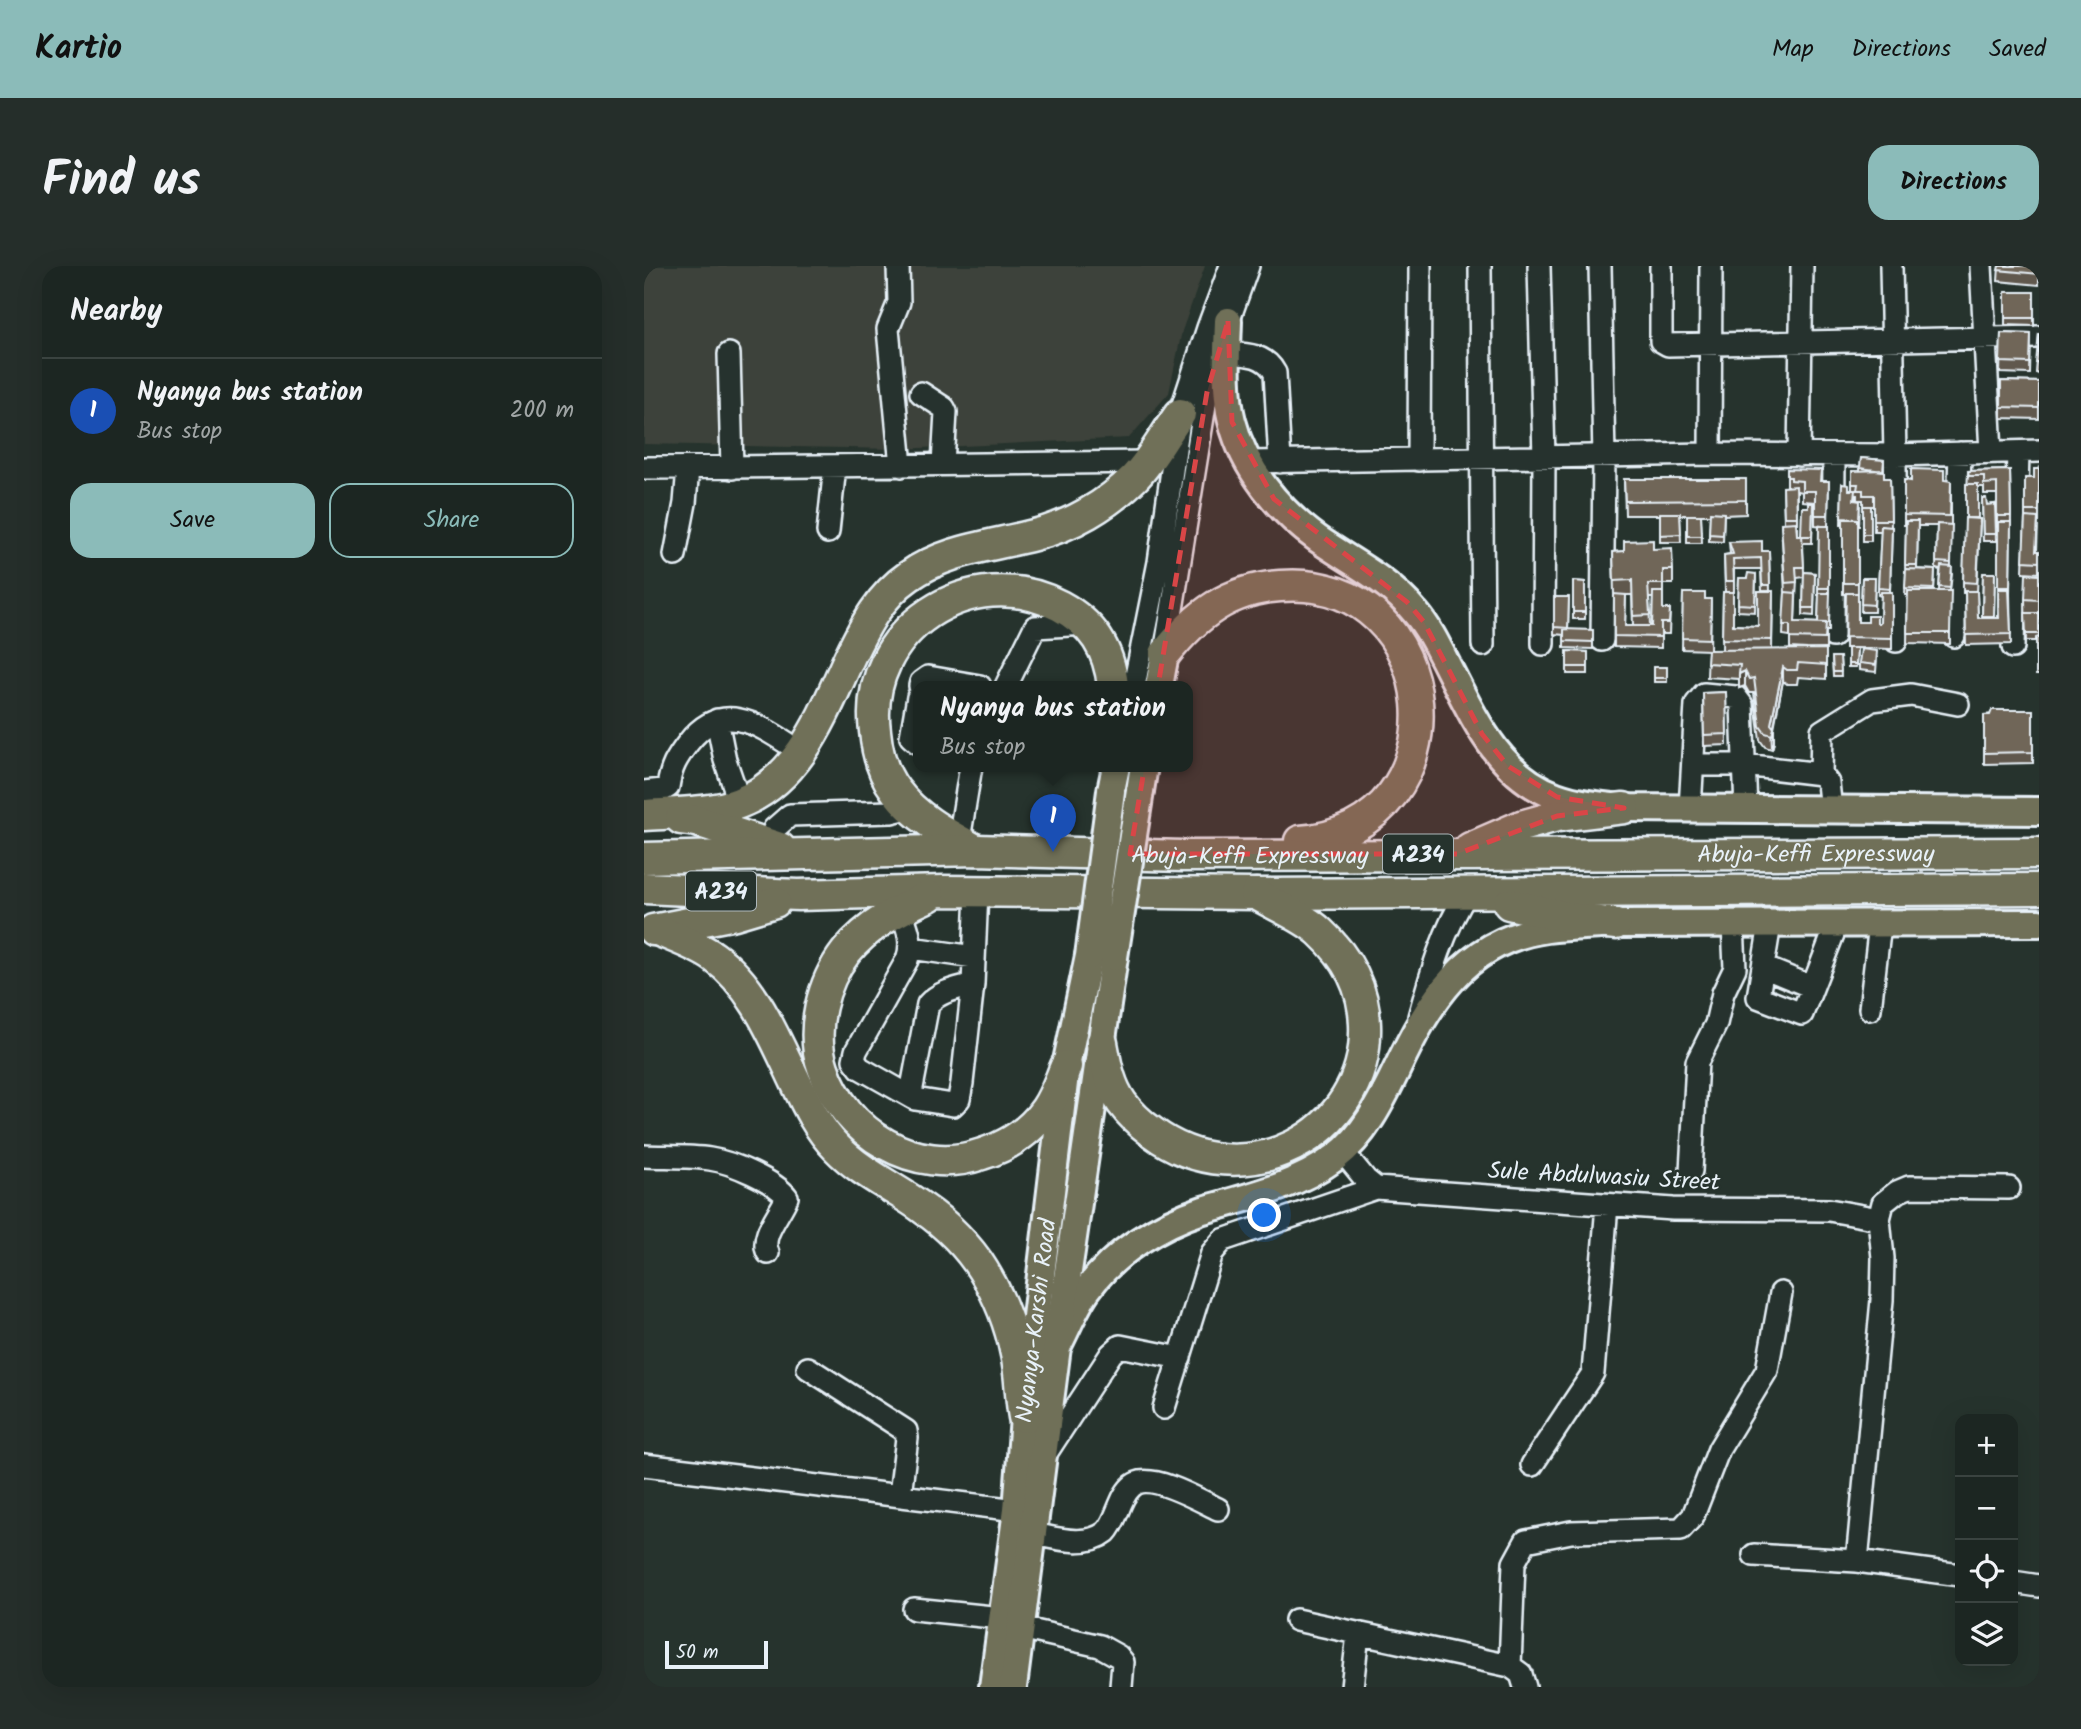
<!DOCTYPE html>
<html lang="en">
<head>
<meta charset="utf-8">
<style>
	:root { --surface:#1c2622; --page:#252e2a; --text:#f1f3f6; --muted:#a0a5a5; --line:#3a4340; --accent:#8bbbb9 }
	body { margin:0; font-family:Kalam,sans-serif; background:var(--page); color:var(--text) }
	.controls { position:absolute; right:21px; bottom:21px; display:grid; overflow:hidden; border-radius:14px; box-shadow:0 7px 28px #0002 }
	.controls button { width:63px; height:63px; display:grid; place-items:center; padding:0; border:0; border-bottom:2px solid var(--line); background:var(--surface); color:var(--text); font:35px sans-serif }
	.scale { position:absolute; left:21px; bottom:18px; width:103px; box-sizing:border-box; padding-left:7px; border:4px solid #e8f1f8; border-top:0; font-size:19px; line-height:24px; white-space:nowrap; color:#e8f1f8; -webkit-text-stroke:5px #26332d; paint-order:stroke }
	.you { position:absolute; left:621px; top:950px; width:24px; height:24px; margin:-18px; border:5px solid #fff; border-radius:50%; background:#1a73e8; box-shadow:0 0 0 10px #1a73e833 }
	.badge { display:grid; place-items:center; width:46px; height:46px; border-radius:50%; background:var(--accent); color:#fff; font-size:23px; font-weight:700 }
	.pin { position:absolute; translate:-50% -58px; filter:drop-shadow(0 2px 4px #0008) }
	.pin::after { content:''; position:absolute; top:37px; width:24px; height:21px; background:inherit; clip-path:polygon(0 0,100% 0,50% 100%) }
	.popup { position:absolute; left:269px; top:415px; width:280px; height:91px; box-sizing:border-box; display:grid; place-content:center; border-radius:14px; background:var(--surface); filter:drop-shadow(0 2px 5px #0005); font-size:23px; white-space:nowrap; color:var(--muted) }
	.popup b { font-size:26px; color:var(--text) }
	.popup::after { content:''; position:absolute; left:50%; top:100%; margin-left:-14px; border:14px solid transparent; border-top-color:var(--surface) }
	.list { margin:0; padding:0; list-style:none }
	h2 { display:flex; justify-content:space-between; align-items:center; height:91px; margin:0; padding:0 28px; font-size:30px }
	h2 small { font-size:23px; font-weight:400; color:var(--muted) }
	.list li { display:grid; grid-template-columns:46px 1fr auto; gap:21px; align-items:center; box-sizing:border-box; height:105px; padding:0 28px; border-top:2px solid var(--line) }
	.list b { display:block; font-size:26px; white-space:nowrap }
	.list p { margin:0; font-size:23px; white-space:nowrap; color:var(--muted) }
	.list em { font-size:23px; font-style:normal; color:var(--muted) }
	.actions { display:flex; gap:14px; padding:21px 28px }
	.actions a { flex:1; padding:16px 0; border:2px solid var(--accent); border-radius:21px; text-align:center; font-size:24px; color:var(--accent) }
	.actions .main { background:var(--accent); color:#111 }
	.icon { flex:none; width:38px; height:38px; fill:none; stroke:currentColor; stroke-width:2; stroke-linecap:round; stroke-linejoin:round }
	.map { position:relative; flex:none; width:1395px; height:1421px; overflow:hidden; border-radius:21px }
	header { display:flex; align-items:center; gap:42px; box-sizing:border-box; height:98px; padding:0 35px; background:var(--accent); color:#111 }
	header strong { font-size:33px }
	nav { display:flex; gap:38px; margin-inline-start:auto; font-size:24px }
	.intro { display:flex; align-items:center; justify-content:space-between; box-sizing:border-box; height:168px; padding:0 42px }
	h1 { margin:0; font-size:49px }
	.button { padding:18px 32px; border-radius:21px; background:var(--accent); color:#111; font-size:24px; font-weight:700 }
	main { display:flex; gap:42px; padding:0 42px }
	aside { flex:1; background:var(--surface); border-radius:21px; box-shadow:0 7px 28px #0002 }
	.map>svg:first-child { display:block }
	.built { fill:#3c423a }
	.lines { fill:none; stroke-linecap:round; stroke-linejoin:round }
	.minor-casing { stroke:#e8f1f8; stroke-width:26 }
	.major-casing { stroke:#e8f1f8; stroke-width:32 }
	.highway-casing { stroke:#e8f1f8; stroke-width:35 }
	.minor { stroke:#26332d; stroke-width:21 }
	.major { stroke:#706f59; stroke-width:26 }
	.highway { stroke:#706f59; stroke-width:30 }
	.major-bridge-casing { stroke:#e8f1f8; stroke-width:32; stroke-linecap:butt }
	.major-bridge { stroke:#706f59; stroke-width:26 }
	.wall { fill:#60584d; stroke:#e8f1f8; stroke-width:2; fill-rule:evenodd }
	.shaded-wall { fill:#4e473e; stroke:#e8f1f8; stroke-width:2 }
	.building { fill:#706659; stroke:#e8f1f8; stroke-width:2 }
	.marked { fill:#d94647; fill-opacity:0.2; stroke:#d94647; stroke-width:5; stroke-dasharray:14 9; stroke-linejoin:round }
	.labels { text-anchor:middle; stroke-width:5; stroke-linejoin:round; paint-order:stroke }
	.shield { fill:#26332d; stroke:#aeb8bb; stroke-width:2 }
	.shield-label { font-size:23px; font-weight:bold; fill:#e8f1f8 }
	.street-label { font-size:24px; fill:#e8f1f8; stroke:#26332d }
</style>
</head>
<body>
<header>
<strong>Kartio</strong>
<nav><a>Map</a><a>Directions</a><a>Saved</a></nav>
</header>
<div class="intro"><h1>Find us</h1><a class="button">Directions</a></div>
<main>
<aside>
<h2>Nearby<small></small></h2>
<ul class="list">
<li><span class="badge" style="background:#1a4fb4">1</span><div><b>Nyanya bus station</b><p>Bus stop</p></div><em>200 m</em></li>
</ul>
<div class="actions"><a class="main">Save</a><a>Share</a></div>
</aside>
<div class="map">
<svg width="1395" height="1421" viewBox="0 0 1395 1421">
	<rect width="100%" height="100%" fill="#26332d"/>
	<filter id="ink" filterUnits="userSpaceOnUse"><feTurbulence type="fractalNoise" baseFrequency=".0143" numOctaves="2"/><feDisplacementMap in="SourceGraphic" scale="14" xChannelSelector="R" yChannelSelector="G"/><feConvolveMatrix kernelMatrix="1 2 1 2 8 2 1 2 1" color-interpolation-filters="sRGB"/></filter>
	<g filter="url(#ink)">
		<path class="built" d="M0 0H561L538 65 525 127 485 172 255 183 0 178Z"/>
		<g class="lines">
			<defs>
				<path id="minor" d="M254 0 255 36 244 63 257 200
					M836 0 839 379
					M895 0 900 192 899 378
					M956 0 960 192 958 374
					M1017 0V75L1024 79 1395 71
					M1247 0 1251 189 1252 375
					M1337 0 1347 186
					M583 87C602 88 621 88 631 107L636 196
					M85 88 88 202
					M277 127 300 142 302 146 299 198
					M1066 188 1067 0
					M1155 189 1158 0
					M775 194 776 0
					M606 196 1066 188 1251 189 1395 185
					M0 202 502 196
					M184 266 191 200
					M31 289 41 237 44 202
					M1189 370 1190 189
					M1310 370 1316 187
					M1369 381 1374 186
					M521 387 563 126 571 93 604 0
					M276 420 277 416 284 411 336 420
					M362 420 391 361 443 358
					M490 420 515 296 536 148 564 62 587 0
					M274 431 267 471 274 477
					M73 454 81 494 90 520 93 538
					M1049 499H1100L1177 508 1184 517 1187 544
					M1177 508 1178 465 1228 434 1267 429 1314 438
					M0 526 19 524 24 521C27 501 32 493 44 477 80 430 119 462 157 486
					M1046 543 1052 438 1060 428 1092 431 1098 439 1102 544
					M315 574 327 500
					M126 578 130 563 146 549 247 546 268 541
					M257 644C263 662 270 675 263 694L212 785 210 794 216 802 271 833 309 839 315 833 318 817 329 718 333 625
					M1126 658 1114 731 1158 748 1193 658
					M267 682 330 691
					M1119 701 1168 721
					M1226 743 1236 658
					M775 751C787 708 799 664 824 626
					M271 833 267 827 284 738C296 725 312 723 329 718
					M699 886 722 914 732 922 1029 943 1185 944 1235 953
					M0 890C21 891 45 890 66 893 87 896 131 915 143 931 137 947 115 970 124 987
					M1047 905 1053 796 1072 758 1079 727 1091 702 1089 658
					M164 1102 262 1165 263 1172 256 1229
					M520 1142 568 987 579 974 732 922
					M399 1192 467 1088 476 1080 536 1092
					M0 1199 373 1244
					M888 1199 949 1107 963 939
					M389 1268C411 1272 442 1282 462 1266 469 1259 473 1246 477 1237 480 1230 486 1220 493 1217 512 1209 557 1235 574 1243
					M1110 1289 1213 1295 1316 1309
					M1213 1295 1238 1034 1239 992 1235 953 1239 937 1253 926 1265 921 1365 922
					M1369 1316 1395 1320
					M270 1343 358 1352
					M652 1354 866 1400 877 1408 881 1421
					M377 1362 456 1380 474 1390 479 1396 477 1421
					M866 1400 870 1297 882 1275 927 1266 1037 1263 1049 1250 1075 1183 1123 1104 1137 1027
					M708 1421 714 1368"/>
				<g id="major">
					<path d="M584 55C583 88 580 124 588 155 600 203 635 245 674 273 707 296 745 314 771 346 787 364 797 388 808 409 833 458 857 510 912 530 934 538 958 540 980 542L1395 545"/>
					<path d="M515 420 521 388"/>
					<path d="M467 525 472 500"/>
					<path d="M496 525 500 500"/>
					<path d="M413 1081C423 1062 431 1041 443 1024 470 986 516 958 559 944 605 931 653 920 692 891 720 870 737 836 752 805 784 737 821 674 903 663 926 660 949 660 972 658L1395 657"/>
					<path id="s1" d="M349 1421 373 1244 380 1151 422 800 445 690"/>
					<path d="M369 1421 413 1081 470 691"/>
				</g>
				<g id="highway">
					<path d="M521 388C553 348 584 324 636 320 804 306 827 562 656 575"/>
					<path d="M0 549C27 547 70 547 95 537 157 513 180 446 206 390 221 359 236 330 265 310 301 284 348 280 390 269 427 260 463 239 490 212 508 194 521 168 536 148"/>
					<path d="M37 553 53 555 136 582"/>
					<path d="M826 582 877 560 913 550 980 542"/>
					<path d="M332 584C303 568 272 552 252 525 238 507 233 487 231 465 218 364 327 293 416 340 449 358 465 383 469 420"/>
					<path id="s2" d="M0 592 333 584 539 590 1395 587"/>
					<path d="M0 622 154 629 299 625 612 628 1395 623"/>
					<path d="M285 630C254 644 224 659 202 686 178 717 166 764 179 802 200 867 272 911 338 888 364 880 386 866 402 843 411 830 416 814 422 800"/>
					<path d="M865 638 931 653 972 658"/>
					<path d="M9 664 91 648 131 636"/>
					<path d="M13 664C32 672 53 679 70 691 109 719 129 768 149 810 161 835 173 862 193 882 218 908 252 922 280 943 302 958 325 981 339 1004 355 1030 366 1058 372 1088 377 1109 376 1130 380 1151"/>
					<path d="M458 777C462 798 465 819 478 837 486 848 497 858 508 866 597 933 725 871 721 759 720 721 704 692 676 666 660 651 632 640 612 628"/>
				</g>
			</defs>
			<use href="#minor" class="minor-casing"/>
			<use href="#major" class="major-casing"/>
			<use href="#highway" class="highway-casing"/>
			<use href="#minor" class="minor"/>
			<use href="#major" class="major"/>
			<use href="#highway" class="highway"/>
			<defs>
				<path id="major-bridge" d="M445 690 467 525
					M470 691 496 525"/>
			</defs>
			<use href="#major-bridge" class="major-bridge-casing"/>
			<use href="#major-bridge" class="major-bridge"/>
		</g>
		<path class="wall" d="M1355 0H1395V19L1354 15Z
			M1361 26H1390V60L1361 59Z
			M1357 67 1387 68 1386 108 1356 107Z
			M1395 67V108L1392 107Z
			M1357 115 1395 116V153L1357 152Z
			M1217 192 1240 194V212H1246L1247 261H1248L1246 326H1248V383L1213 382 1212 401H1204V382H1201L1202 328H1199V259H1197L1198 218 1205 224H1208V205H1216ZM1211 229H1213V234H1211ZM1214 234H1219V240H1230V265H1237L1234 322V329L1237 330 1236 357 1214 356V260H1215L1216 235Z
			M1143 203 1177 215H1185L1184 260H1185V365H1182V413L1154 411 1153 418H1143L1139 415 1130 462V476L1128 483 1121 481 1116 474 1110 427H1105L1101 420 1095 422V413L1063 411 1064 384H1078L1079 326H1081L1080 289 1086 288 1085 276 1118 285H1125L1126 325H1129L1128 384 1163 383 1146 382V370L1139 369 1141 327 1137 257H1140L1139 221H1143ZM1153 225 1158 226V235L1171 236V259L1179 260 1174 322V329H1175L1174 357 1151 356 1153 312 1160 311 1159 349 1170 350 1171 307 1160 306 1159 277H1168L1169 237 1164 241 1157 269H1153ZM1090 303H1117L1118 325 1114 360 1089 359 1081 326H1090Z
			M1395 203V256H1394L1393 285H1395V307L1379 306 1381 251V212H1390Z
			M1366 204 1367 250 1366 328 1367 378 1322 379 1321 327H1319V316L1324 205ZM1334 221H1340V228H1353V261H1354V352H1350L1351 307H1339L1338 352H1334L1333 328 1336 253H1334Z
			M980 213H1102V248L1080 249 1079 276 1065 275 1066 249H1036L1037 276H1016V249H981Z
			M1260 214 1307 215V301L1308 308 1306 325V378L1263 377 1264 329H1261L1262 306H1261L1262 259H1260ZM1274 260H1293L1292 303 1296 304 1295 325H1290L1291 304 1273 303Z
			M1338 232 1343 239 1351 238 1352 275H1339Z
			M1219 240H1227V275H1219Z
			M1043 249H1057L1058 277H1043Z
			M1009 283 1029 304V318H1019V343H1026L1025 368H1017V382L970 381V329L969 286ZM982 329H988L989 360H981ZM1005 332H1009L1008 360H1006Z
			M1112 308 1111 346 1094 345 1095 312H1103Z
			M1395 309V409H1392V375H1382L1381 333Z
			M1218 312H1231L1230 346H1217Z
			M929 315 941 316V353H929Z
			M1039 327 1061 333H1067L1066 384 1038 383Z
			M910 331H925L924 364H949V383L920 382V369L910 368Z
			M923 385 944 386V408H923Z
			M1188 391H1196L1197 410H1189Z
			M1233 392 1232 406 1215 404V397Z
			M1010 401H1023V416H1010Z
			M1082 426 1083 479 1060 480 1059 427Z
			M1389 444V497L1340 498V449Z"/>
		<path class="shaded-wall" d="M1139 401V415L1129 464 1130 462V476L1128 483 1127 458Z
			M1101 405V420L1095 422V408Z"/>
		<path class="building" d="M1355 0H1395V8L1354 4Z
			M1361 26H1390V52H1361Z
			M1357 67 1387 68 1386 97 1356 96Z
			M1395 67V97H1392Z
			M1357 115 1395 116V142L1357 141Z
			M1217 192 1240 194 1239 205 1216 202Z
			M1143 203 1177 204 1176 215H1185L1184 249H1171V225H1158V215L1147 214V211H1143Z
			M1267 203 1300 204V214L1307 215 1306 250 1260 249V214L1267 215Z
			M1390 203H1395V245H1381V212H1390Z
			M1240 204V212H1246L1247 254H1230V229H1219V224H1213L1214 218H1208V205Z
			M1366 204 1367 250H1353V217L1340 218V210H1325L1324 205Z
			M980 213H1102V234L981 235Z
			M1198 218 1205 219V224H1211L1210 234 1216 235 1215 253 1197 252Z
			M1322 218H1334V252H1322Z
			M1152 220 1153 251H1140L1139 221Z
			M1338 232H1342L1343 239 1351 238 1352 268H1339Z
			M1164 237H1169L1168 270H1158L1157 269 1158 241H1164Z
			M1219 240H1227V268H1219Z
			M1066 246 1080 247 1079 269 1065 268Z
			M1016 247H1036L1037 268 1016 269Z
			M1043 249H1057L1058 270H1043Z
			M1381 251 1394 252 1392 285H1395V296L1379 295Z
			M1321 252 1336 253 1333 317 1319 316Z
			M1199 253H1214V317H1199Z
			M1262 255H1274L1273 299H1261Z
			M1152 256 1153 269H1158L1160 301H1152L1153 316 1141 317 1137 257Z
			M1354 256H1367L1366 321H1354Z
			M1293 258 1308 259 1307 297 1292 296Z
			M1175 260H1185V322H1174Z
			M1237 260 1248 261 1246 323 1234 322Z
			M1009 274V283L1028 282 1029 304H1019V318H1004L1006 349 989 350 988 314 970 315 969 286 980 285V275Z
			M1118 275V285H1125L1126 319H1118L1117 292 1089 293 1090 315H1081L1080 289 1089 288 1085 276Z
			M1297 300 1308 301 1306 322 1295 321Z
			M1262 303 1291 304 1290 323 1261 322Z
			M1160 306 1171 307 1170 342H1159Z
			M1104 307 1112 308 1111 339 1094 338 1095 312H1103Z
			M1339 307H1351L1350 350H1338Z
			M1382 308 1395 309V334L1381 333Z
			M1218 312H1231L1230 339 1217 338Z
			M929 315 941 316V346H929Z
			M1354 323H1365L1367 368 1322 369 1321 325H1333L1334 352H1355Z
			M1114 325H1129L1128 374 1078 373 1079 326H1089V359L1114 360Z
			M1264 325H1307L1306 367H1263Z
			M1009 326H1019V343H1026L1025 357H1017V371L970 370V328L982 329 981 360H1008Z
			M1141 326 1152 327 1151 356 1182 357 1181 373 1146 372V359H1139Z
			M1237 326H1248V372L1201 371 1202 327H1214V356H1224V350H1233V357H1236Z
			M1039 327H1061V333H1067L1066 373 1038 372Z
			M1175 327H1186L1185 357H1174Z
			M910 331H925L924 362 910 361Z
			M1381 347H1395V368H1382Z
			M920 363 949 364V376L920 375Z
			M1395 371V398H1392V372Z
			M1204 382H1213L1212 398H1204Z
			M1182 383V399L1154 397 1153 404H1143L1139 401 1127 458 1130 462 1128 469 1121 467 1116 460 1110 412 1105 413 1101 405 1095 408 1096 399 1063 397 1064 384Z
			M1217 383 1233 385 1232 399 1215 397Z
			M923 385 944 386V401H923Z
			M1188 391H1196L1197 406H1189Z
			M1010 401H1023V412H1010Z
			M1082 426 1083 468 1060 469 1059 427Z
			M1348 444H1389V486L1340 487V449H1346Z"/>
	</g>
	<path class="marked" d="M584 55 588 156 630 233 763 336 780 356 838 468 864 500 913 531 980 542 913 550 813 588H486L563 126Z"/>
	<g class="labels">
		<g class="shield">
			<rect x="739" y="568.5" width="70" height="39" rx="5"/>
			<rect x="42" y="605.5" width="70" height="39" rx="5"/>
		</g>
		<g class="shield-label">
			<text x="774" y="596">A234</text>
			<text x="77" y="633">A234</text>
		</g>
		<g class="street-label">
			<text dy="8" stroke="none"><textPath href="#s2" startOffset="1172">Abuja-Keffi Expressway</textPath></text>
			<text dy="8" stroke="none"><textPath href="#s2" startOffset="606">Abuja-Keffi Expressway</textPath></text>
			<text transform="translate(960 910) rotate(3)" y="8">Sule Abdulwasiu Street</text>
			<text dy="8" stroke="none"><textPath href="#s1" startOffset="369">Nyanya-Karshi Road</textPath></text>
		</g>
	</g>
</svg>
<div class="controls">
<button>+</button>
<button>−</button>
<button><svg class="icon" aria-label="locate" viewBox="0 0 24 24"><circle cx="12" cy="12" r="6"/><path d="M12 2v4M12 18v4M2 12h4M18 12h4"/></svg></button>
<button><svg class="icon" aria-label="layers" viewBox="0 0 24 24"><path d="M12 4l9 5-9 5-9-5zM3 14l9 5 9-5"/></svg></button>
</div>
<div class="scale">50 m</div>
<div class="you"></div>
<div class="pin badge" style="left:409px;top:586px;background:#1a4fb4">1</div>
<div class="popup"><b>Nyanya bus station</b>Bus stop</div>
</div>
</main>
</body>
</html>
